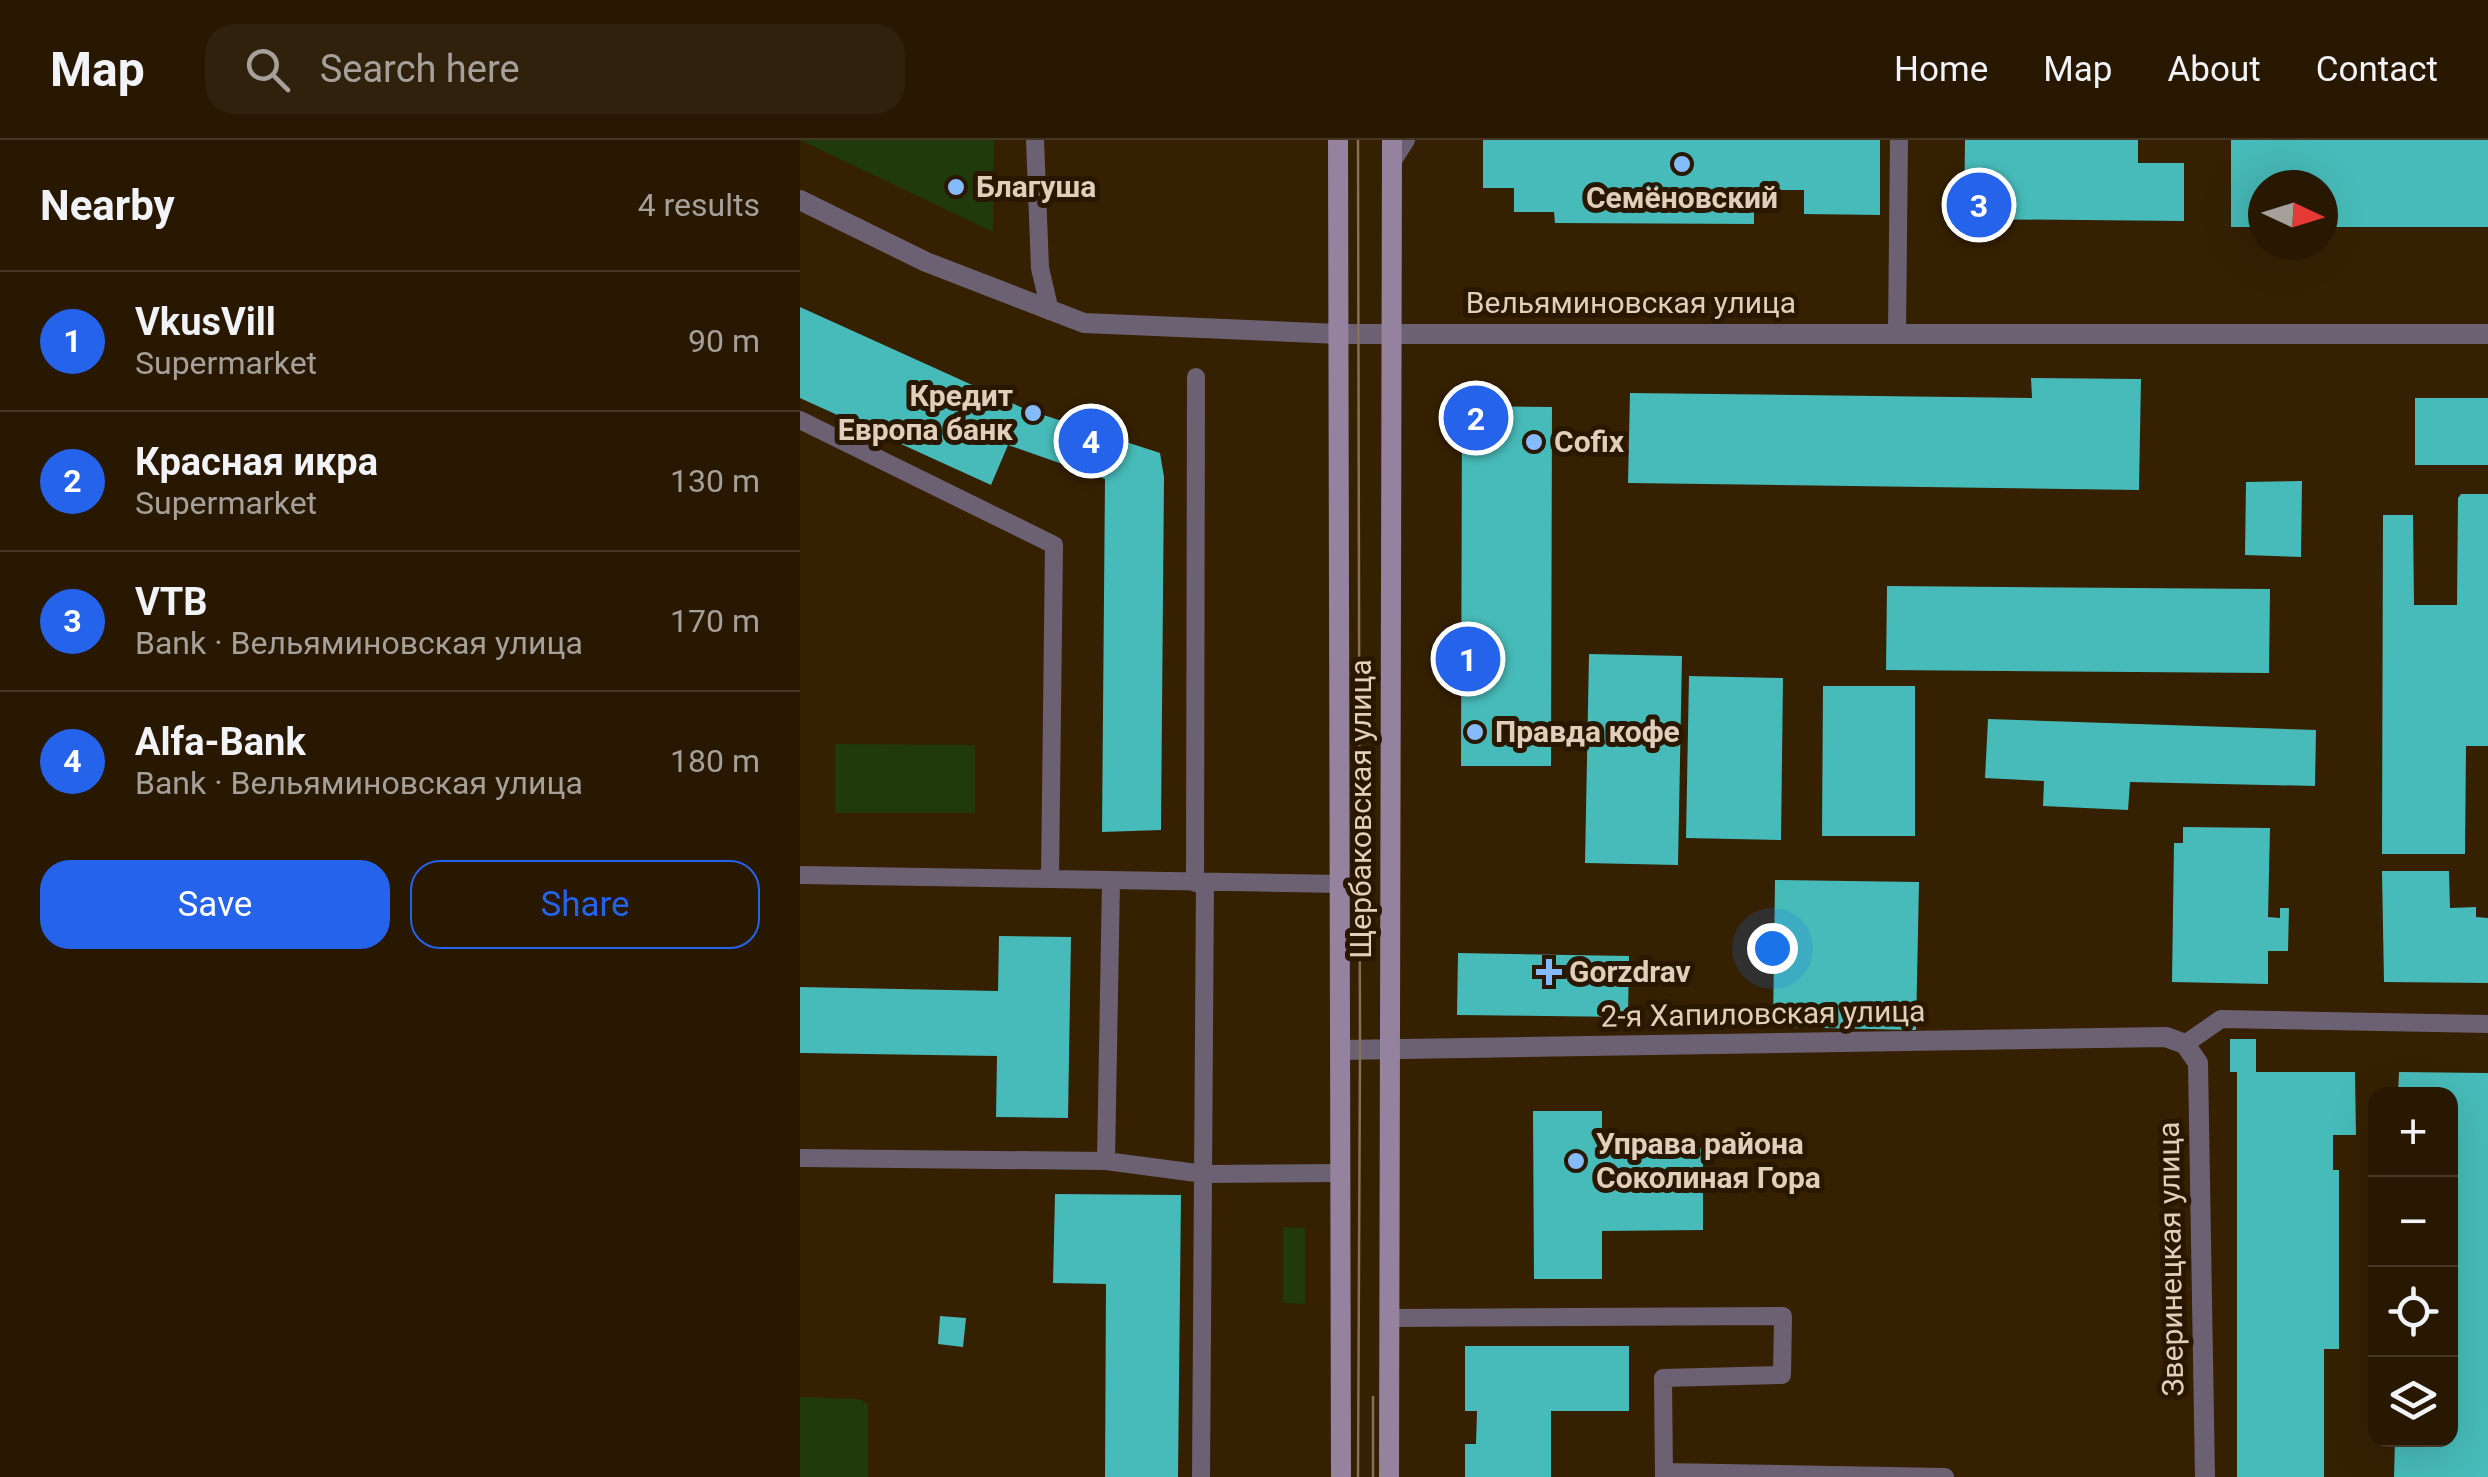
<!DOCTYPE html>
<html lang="en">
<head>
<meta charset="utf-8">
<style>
	:root { --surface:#281802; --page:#30210c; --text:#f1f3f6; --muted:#a5a099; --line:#443724; --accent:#2563eb }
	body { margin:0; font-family:Roboto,sans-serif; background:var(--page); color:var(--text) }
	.controls { position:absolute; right:30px; bottom:30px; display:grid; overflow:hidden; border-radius:20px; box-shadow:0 10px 40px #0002 }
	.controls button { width:90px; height:90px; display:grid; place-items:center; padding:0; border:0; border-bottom:2px solid var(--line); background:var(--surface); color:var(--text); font:50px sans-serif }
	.compass { position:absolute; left:1448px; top:30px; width:90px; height:90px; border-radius:50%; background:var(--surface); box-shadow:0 10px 40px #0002; rotate:94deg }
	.you { position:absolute; left:972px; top:808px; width:35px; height:35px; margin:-25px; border:8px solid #fff; border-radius:50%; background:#1a73e8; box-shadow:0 0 0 15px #1a73e833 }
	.badge { display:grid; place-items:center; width:65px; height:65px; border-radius:50%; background:var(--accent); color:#fff; font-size:32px; font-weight:700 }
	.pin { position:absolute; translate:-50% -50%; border:5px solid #fff; box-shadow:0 2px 10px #0006 }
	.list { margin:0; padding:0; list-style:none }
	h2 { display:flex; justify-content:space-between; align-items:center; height:130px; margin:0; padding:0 40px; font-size:42px }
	h2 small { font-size:32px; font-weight:400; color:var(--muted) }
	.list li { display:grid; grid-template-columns:65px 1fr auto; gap:30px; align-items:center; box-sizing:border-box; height:140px; padding:0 40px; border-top:2px solid var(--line) }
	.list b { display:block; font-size:38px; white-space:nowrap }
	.list p { margin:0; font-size:32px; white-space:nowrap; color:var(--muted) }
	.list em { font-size:32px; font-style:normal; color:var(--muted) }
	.actions { display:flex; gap:20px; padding:30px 40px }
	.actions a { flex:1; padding:22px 0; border:2px solid var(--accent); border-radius:30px; text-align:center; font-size:35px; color:var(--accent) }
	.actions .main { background:var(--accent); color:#fff }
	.icon { flex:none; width:55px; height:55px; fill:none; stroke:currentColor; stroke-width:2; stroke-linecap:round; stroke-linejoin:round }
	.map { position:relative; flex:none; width:1688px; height:1337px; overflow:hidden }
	header { display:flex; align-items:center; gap:60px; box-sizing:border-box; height:140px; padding:0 50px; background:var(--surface); border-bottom:2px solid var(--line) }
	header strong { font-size:48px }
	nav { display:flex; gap:55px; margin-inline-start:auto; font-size:35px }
	.search { width:700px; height:90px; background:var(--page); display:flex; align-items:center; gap:25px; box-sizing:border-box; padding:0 35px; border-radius:30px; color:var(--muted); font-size:38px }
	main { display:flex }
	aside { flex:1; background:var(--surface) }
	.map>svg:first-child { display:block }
	.green { fill:#213a0b }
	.building { fill:#47bbb9 }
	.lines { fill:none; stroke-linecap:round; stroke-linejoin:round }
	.service { stroke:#6c6172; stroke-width:18 }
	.minor { stroke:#6c6172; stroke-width:20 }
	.tertiary { stroke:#6c6172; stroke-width:20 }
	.secondary { stroke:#94829e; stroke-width:20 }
	.tram { stroke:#857158; stroke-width:2.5 }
	.poi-dot { fill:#85bbfb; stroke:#2a1700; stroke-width:4 }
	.labels { text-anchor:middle; stroke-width:10; stroke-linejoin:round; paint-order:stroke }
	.poi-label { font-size:30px; font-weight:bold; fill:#e0cfba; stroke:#2a1700; text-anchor:start }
	.street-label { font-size:30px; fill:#e0cfba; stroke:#2a1700 }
</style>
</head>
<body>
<header>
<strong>Map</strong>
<div class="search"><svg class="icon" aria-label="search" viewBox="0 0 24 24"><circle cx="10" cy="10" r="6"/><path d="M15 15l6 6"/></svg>Search here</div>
<nav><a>Home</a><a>Map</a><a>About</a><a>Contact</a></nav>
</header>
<main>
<aside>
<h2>Nearby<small>4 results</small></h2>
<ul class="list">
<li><span class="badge">1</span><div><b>VkusVill</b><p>Supermarket</p></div><em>90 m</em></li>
<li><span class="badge">2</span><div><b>Красная икра</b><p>Supermarket</p></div><em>130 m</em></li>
<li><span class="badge">3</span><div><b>VTB</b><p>Bank · Вельяминовская улица</p></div><em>170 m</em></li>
<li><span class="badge">4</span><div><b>Alfa-Bank</b><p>Bank · Вельяминовская улица</p></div><em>180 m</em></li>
</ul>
<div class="actions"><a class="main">Save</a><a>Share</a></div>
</aside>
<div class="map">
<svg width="1688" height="1337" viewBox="0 0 1688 1337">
	<rect width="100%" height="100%" fill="#352002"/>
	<path class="green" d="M0 0H194L193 92Z
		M35 604 175 605V673H35Z
		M483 1087 505 1088V1164L483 1163Z
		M0 1257 58 1259 68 1264V1337H0Z"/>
	<path class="building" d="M683 0H1080V75L1004 74V50H954V84L755 83 754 72H714V48H683Z
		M1165 0H1338V23H1384V81L1164 79Z
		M1431 0H1688V87H1523V45H1463V87H1431Z
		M0 167 225 269 360 313 364 337 361 690 302 692 305 339 208 305 191 345 0 258Z
		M1231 238 1341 239 1339 350 828 343 830 253 1232 258Z
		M1615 258H1688V325H1615Z
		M662 266 752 267 751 626H661Z
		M1502 341 1501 417 1445 415 1446 342Z
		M1661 354H1688V606H1666L1665 714H1582L1583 375H1613L1614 465H1657L1658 358Z
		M1087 446 1470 449 1469 533 1086 530Z
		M789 514 882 516 878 725 785 723Z
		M889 536 983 538 981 700 886 698Z
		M1023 546H1115V696H1022Z
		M1188 579 1516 590 1515 646 1330 642 1328 670 1243 666 1244 641 1185 638Z
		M1383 687 1470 688 1468 777 1480 778V768H1489L1488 811H1468V844L1372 842 1374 703H1383Z
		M1582 731H1649L1650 768 1676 767V777L1688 778V843L1584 842Z
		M975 740 1119 742 1116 890 973 887Z
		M199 796 271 797 268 978 196 977 197 916 0 913V847L198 851Z
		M658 813 829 816 828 877 657 875Z
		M1430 899H1456V932H1555L1556 995H1533V1030H1539V1209H1524V1337H1437V932H1430Z
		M1599 932 1688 933V1337H1594L1595 1300H1650V954H1598Z
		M733 971H802V1008H903V1090L802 1091V1139H734Z
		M255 1054 381 1055 378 1337H305L306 1144 253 1143Z
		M140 1176 166 1178 163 1207 138 1204Z
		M665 1206H829V1271H751V1337H665V1304H676L677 1271H665Z"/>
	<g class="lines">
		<path class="service" d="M235 0 240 128 250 171
			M592 22 606 0
			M1097 194 1099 0
			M0 280 254 405 250 739 540 744
			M0 735 250 739
			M395 743 396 237
			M1385 904 1421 879 1688 884
			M0 1018 306 1021 404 1034 540 1033
			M306 1021 311 742
			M589 1178 983 1176 982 1235 863 1238 864 1337
			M864 1332 1145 1337
			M401 1337 405 743"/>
		<path class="minor" d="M541 910 1366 897 1385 904 1398 923 1405 1337"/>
		<path class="tertiary" d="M0 60 126 122 284 183 539 194H1688"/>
		<path class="secondary" d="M538 0 541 1337
			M589 1337 592 0"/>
		<path class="tram" d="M558 1337 560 911 558 0
			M573 1337V1257"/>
	</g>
	<g class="poi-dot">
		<circle cx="882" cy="24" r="10"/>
		<circle cx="156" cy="47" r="10"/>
		<circle cx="233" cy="273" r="10"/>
		<circle cx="734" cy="302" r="10"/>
		<circle cx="675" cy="592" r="10"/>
		<path d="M744 817h10v10h10v10h-10v10h-10v-10h-10v-10h10z"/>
		<circle cx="776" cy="1021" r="10"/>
	</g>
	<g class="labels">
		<g class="poi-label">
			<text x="176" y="57">Благуша</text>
			<text x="882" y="68" text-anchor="middle">Семёновский</text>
			<text x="213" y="266" text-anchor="end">Кредит<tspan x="213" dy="34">Европа банк</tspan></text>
			<text x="754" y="312">Cofix</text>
			<text x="695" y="602">Правда кофе</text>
			<text x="769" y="842">Gorzdrav</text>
			<text x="796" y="1014">Управа района<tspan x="796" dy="34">Соколиная Гора</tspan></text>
		</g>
		<g class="street-label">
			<text x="831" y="173">Вельяминовская улица</text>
			<text transform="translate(561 669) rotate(-90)" y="10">Щербаковская улица</text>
			<text transform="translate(963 874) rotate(-1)" y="10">2-я Хапиловская улица</text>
			<text transform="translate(1371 1119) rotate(-91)" y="10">Зверинецкая улица</text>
		</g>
	</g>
</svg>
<div class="controls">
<button>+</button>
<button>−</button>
<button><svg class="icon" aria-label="locate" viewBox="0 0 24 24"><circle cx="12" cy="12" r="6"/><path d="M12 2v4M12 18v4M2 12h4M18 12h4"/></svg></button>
<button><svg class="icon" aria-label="layers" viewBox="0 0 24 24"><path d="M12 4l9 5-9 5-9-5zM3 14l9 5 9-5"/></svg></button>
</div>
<svg class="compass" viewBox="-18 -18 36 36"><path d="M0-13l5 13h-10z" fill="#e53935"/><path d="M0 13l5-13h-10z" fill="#a5a099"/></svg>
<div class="you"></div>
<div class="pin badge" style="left:668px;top:519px">1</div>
<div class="pin badge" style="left:676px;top:278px">2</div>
<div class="pin badge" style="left:1179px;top:65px">3</div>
<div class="pin badge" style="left:291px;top:301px">4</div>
</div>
</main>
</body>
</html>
